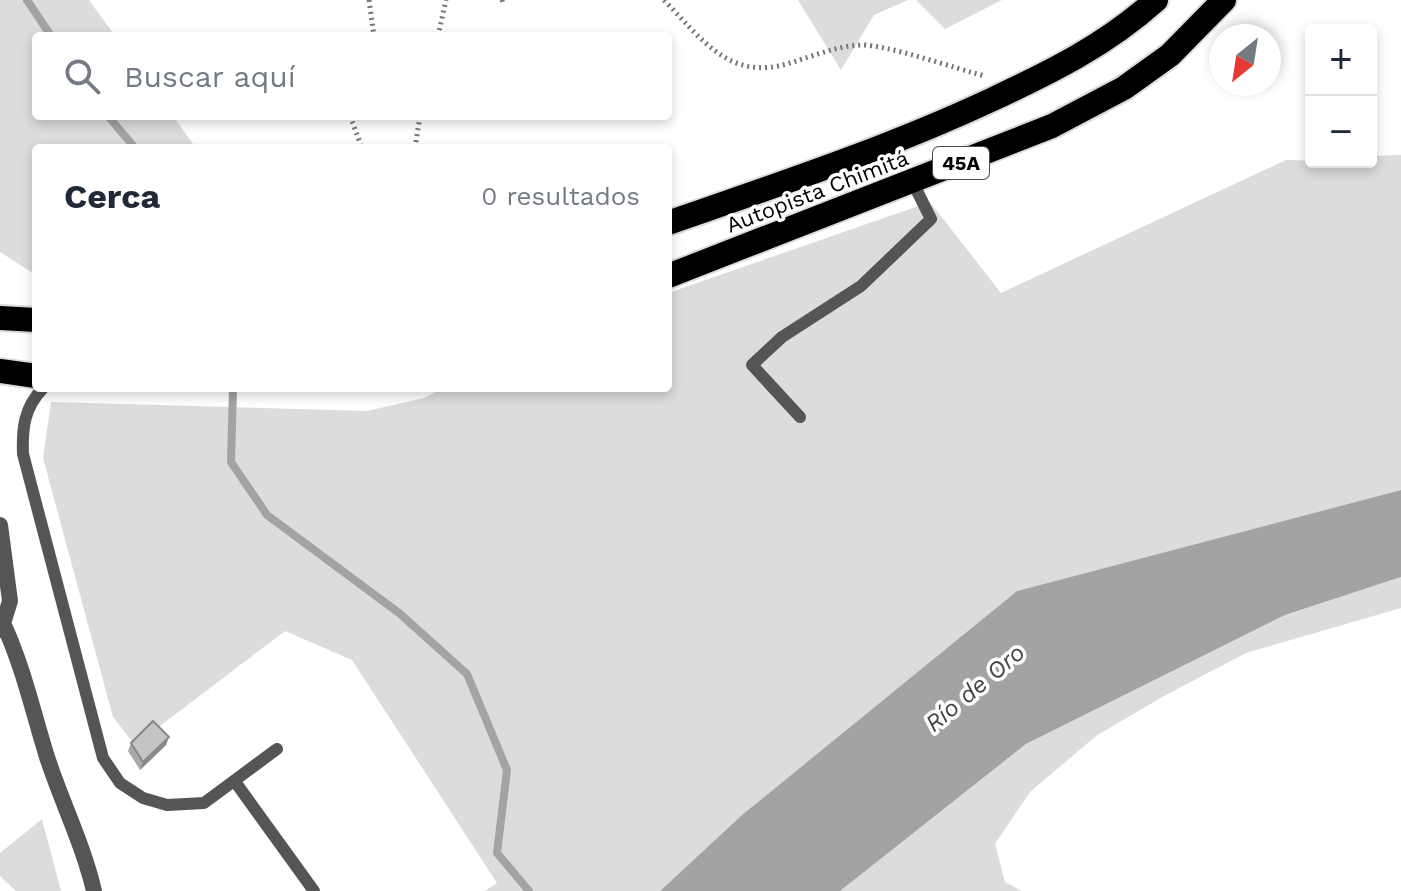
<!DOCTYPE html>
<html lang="es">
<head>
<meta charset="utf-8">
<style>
	:root { --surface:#fff; --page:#f2f2f3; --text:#1f2937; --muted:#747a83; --line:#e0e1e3 }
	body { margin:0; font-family:"Work Sans",sans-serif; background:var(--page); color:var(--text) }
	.controls { position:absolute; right:24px; top:24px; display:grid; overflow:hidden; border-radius:8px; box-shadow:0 4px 12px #0003 }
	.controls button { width:72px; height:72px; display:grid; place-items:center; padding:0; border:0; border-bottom:2px solid var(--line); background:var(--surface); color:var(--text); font:40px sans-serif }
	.compass { position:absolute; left:1209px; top:24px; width:72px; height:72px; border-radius:50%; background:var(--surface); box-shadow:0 4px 12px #0003; rotate:210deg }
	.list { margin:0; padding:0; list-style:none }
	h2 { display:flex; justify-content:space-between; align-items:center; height:104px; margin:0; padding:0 32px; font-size:34px }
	h2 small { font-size:26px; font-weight:400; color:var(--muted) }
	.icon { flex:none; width:44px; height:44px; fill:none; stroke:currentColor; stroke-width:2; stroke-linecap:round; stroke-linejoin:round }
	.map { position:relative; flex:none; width:1401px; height:891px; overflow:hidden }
	.search { position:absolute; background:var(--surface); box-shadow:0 4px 12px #0003; left:32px; top:32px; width:640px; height:88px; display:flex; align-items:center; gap:20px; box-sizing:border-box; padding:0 28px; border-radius:8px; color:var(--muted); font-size:30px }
	.panel { position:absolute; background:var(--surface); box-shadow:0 4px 12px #0003; left:32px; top:144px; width:640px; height:248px; border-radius:8px }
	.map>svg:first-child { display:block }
	.green { fill:#dcdcdc }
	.water { fill:#a3a3a3 }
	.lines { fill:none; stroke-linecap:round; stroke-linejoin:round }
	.stream { stroke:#a3a3a3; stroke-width:8 }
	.highway-casing { stroke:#dbdbdb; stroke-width:28 }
	.path { stroke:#777; stroke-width:5; stroke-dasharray:2 4; stroke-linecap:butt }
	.lane { stroke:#555; stroke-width:12 }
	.street { stroke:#555; stroke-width:16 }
	.highway { stroke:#000; stroke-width:24 }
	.wall { fill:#a9a9a9 }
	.shaded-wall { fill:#898989 }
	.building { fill:#c4c4c4; stroke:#898989; stroke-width:2 }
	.labels { text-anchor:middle; stroke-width:7; stroke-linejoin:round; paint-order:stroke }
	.shield { fill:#fff; stroke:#4c4c4c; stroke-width:2 }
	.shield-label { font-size:20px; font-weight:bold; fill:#000 }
	.street-label { font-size:22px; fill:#000; stroke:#fff }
	.water-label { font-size:24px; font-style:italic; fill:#444; stroke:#fff }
</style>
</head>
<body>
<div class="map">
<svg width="1401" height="891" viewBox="0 0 1401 891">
	<rect width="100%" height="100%" fill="#fff"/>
	<path class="green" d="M0 0H89L115 36H36V116H173L196 148H36V275L0 252Z
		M798 0H908L874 15 841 70Z
		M916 0H1002L945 29Z
		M1401 155V490L1017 591 742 815 660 891H485L497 883 352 660 285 631 135 745 113 717 43 458 51 402 367 411 424 398 444 388H668V293L930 202 1001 293 1286 160 1371 162V156Z
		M1401 577V608L1246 653 1164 696 1096 736 1030 792 995 844 1005 882 1022 891H840L1026 744 1285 615Z
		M42 819 61 891H16L0 876V853Z"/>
	<path class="water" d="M1401 490V577L1285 615 1026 744 840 891H660L742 815 1017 591Z"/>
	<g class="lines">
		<path class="stream" d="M27 0 51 36
			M108 116 135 148
			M233 388 231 462 267 515 399 613 467 674 507 770 497 853 529 891"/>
		<defs>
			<path id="highway" d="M668 223C777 185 886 149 991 100 1051 72 1106 45 1156 0
				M668 276 1052 126 1124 88 1170 55 1224 0
				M0 318 36 320
				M0 371 36 376"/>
		</defs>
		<use href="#highway" class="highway-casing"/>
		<path class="path" d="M369 0 374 36
			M502 0 503 4
			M664 0C702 39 729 82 790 63 813 56 837 46 861 45 885 44 957 69 985 76
			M438 36 446 0
			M350 116 362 148
			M415 148 420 116"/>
		<path class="lane" d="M43 388C24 408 22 428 23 454L103 758 120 783 143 798 167 805 204 803 277 749
			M800 417 752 365 782 337 861 286 931 219 913 183
			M236 783 314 891"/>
		<path class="street" d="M0 525 10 601 1 630
			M3 623C23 666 33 712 47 757 62 803 83 844 94 891"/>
		<use href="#highway" class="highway"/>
	</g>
	<path class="wall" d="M131 743 166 745 140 770 128 751Z"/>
	<path class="shaded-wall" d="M169 737 166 745 140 770 143 762Z"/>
	<path class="building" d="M153 721 169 737 143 762 131 743Z"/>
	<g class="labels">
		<rect class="shield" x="933" y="147" width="56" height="32" rx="6"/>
		<g class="shield-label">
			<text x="961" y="170">45A</text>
		</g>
		<g class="street-label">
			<text transform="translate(817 191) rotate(-21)" y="8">Autopista Chimitá</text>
		</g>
		<g class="water-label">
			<text transform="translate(975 688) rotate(-40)" y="8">Río de Oro</text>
		</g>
	</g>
</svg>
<div class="controls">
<button>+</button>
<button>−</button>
</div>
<svg class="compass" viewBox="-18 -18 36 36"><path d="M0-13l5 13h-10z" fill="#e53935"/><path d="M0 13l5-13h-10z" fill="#747a83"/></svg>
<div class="search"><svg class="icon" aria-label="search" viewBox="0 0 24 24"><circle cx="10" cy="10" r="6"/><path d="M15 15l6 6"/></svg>Buscar aquí</div>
<section class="panel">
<h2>Cerca<small>0 resultados</small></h2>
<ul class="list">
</ul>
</section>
</div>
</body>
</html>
